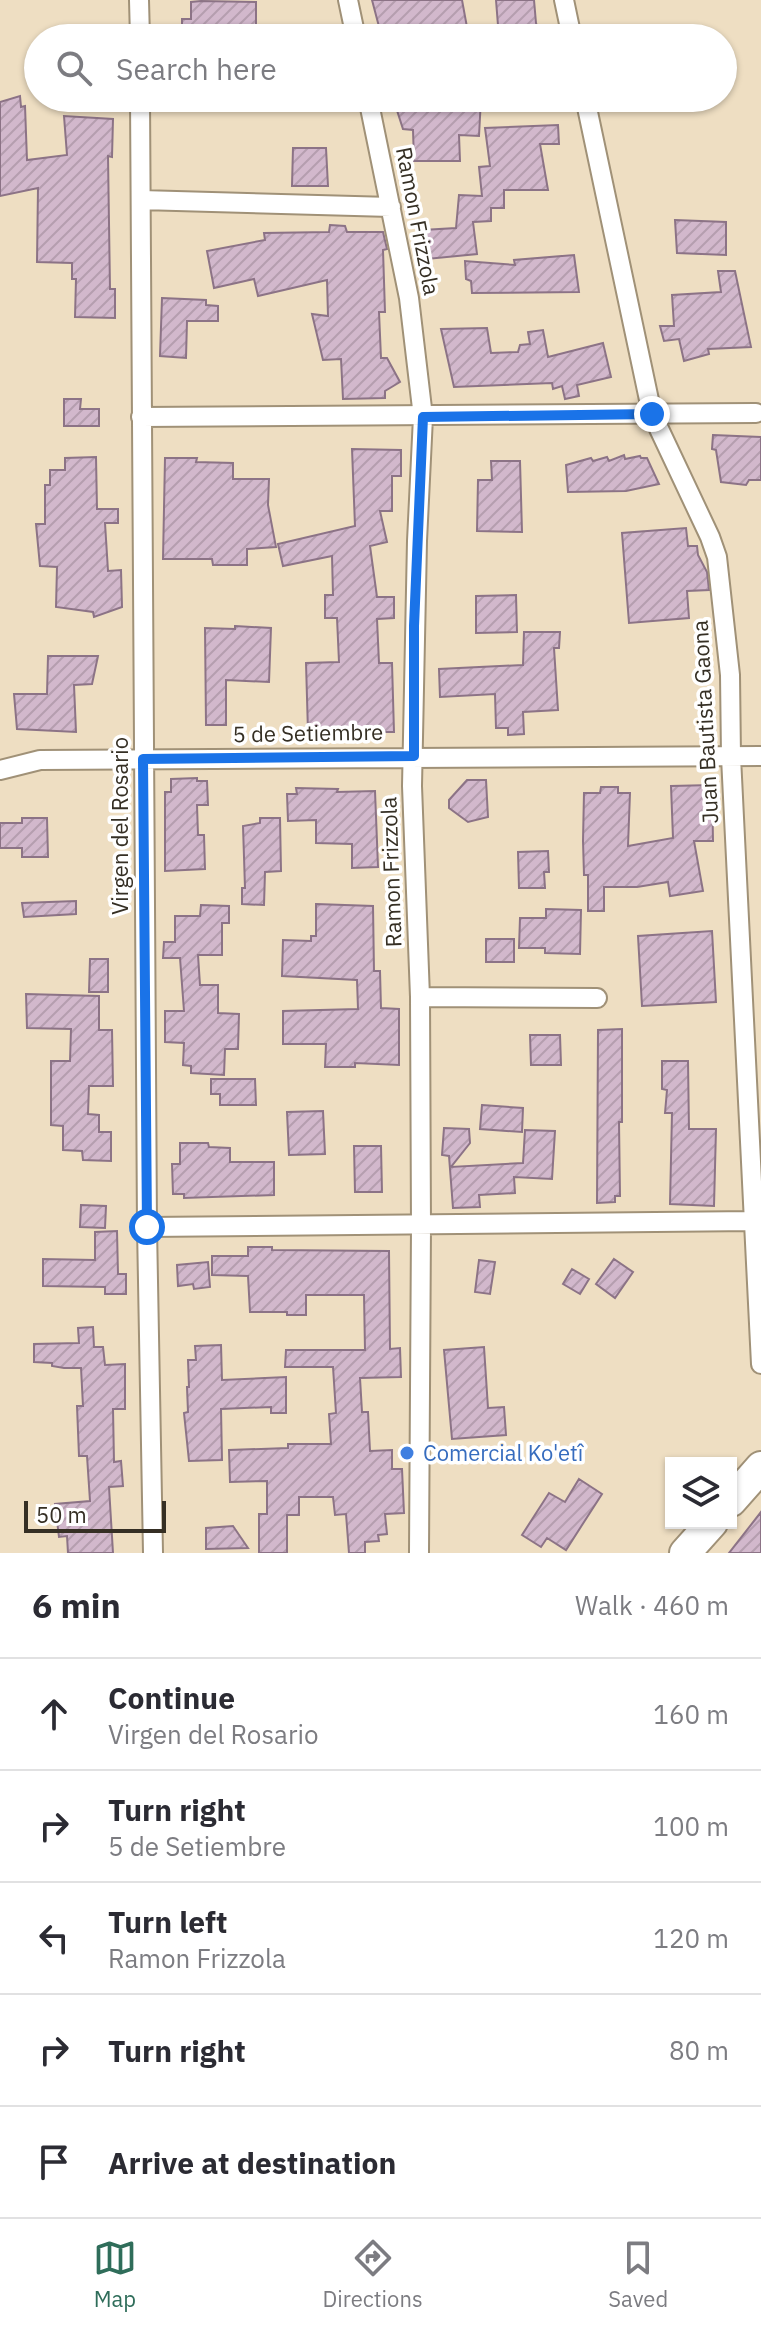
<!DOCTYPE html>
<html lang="en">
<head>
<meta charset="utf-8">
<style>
	:root { --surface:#fff; --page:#f7f7f7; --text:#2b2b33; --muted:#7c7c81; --line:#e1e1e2; --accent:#2f6d5a }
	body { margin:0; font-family:"IBM Plex Sans",sans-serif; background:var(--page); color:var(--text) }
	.controls { position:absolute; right:24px; bottom:24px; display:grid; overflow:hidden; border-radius:0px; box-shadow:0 2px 6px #0004 }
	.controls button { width:72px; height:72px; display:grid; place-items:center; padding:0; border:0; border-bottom:2px solid var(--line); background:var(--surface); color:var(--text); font:40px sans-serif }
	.scale { position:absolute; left:24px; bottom:20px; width:142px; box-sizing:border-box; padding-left:8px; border:4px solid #352f24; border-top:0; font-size:22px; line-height:28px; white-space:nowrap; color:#352f24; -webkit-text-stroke:6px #fff; paint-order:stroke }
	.stop { position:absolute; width:24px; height:24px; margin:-18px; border:6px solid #1a73e8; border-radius:50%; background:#fff }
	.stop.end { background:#1a73e8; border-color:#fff; box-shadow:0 2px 8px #0008 }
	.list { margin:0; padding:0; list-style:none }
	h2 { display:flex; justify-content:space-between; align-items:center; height:104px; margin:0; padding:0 32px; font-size:34px }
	h2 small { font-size:26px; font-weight:400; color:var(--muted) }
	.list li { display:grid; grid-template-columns:52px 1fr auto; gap:24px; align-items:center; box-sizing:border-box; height:112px; padding:0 32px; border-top:2px solid var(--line) }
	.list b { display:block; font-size:30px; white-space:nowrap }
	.list p { margin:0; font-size:26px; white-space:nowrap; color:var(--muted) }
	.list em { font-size:26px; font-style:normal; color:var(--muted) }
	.icon { flex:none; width:44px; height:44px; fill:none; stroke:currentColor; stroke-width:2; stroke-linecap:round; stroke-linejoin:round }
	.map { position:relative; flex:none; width:761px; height:1553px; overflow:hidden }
	.search { position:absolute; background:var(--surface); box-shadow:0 2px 6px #0004; left:24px; right:24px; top:24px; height:88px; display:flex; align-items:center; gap:20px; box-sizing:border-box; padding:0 28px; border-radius:44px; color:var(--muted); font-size:30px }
	.sheet { height:664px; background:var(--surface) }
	nav { display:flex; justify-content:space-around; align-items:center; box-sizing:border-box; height:112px; border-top:2px solid var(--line); background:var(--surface); font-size:22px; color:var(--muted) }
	nav a { display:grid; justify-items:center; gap:4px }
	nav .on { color:var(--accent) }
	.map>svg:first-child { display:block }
	.building { fill:url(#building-hatch); stroke:#8c7386; stroke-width:2 }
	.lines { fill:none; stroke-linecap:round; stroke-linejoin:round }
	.minor-casing { stroke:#a09177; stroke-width:22 }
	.primary-casing { stroke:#a09177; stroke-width:34 }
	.minor { stroke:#fff; stroke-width:18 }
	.primary { stroke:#fff; stroke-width:30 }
	.route { stroke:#1a73e8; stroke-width:10 }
	.shop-dot { fill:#3f7fe0; stroke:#fff; stroke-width:3 }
	.labels { text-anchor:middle; stroke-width:7; stroke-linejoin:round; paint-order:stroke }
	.street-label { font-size:22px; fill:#352f24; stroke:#fff }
	.shop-label { font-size:22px; fill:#366cbe; stroke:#fff; text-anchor:start }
</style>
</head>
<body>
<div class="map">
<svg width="761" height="1553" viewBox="0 0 761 1553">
	<defs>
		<pattern id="building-hatch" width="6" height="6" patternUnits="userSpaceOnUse" patternTransform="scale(2)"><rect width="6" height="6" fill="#d2b8cc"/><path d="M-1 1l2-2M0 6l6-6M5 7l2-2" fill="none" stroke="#b59eaf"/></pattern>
	</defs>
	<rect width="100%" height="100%" fill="#eedec2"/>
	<path class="building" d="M372 0H462L469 38H382Z
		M496 0H534L536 23 542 38H499Z
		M201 1 256 2V38H182V19H191V2Z
		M20 96 21 107 25 106 27 160 67 155 64 116 113 119 112 157 108 156 110 289H115V318L75 317 76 279H72V263L37 262 38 188 0 196V102Z
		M393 98H481L479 136 459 135 460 161H414L413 130 403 129Z
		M558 125 559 144H540L548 190H504V208H491V221L473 222 477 254 427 259 423 230 456 228 459 195 482 196 479 167 490 166 485 128Z
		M293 148H326L328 186H292Z
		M675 220 726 222V255L677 253Z
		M330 225 345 226 347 232H383L387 249 383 250 385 312H379L381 358H387L400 382 385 391V398L343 399 341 359 323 360 312 314 328 316 327 280 258 296 254 279 214 288 207 251 265 240 264 233 329 232Z
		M574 255 579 292 472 293 471 281 466 279 465 261 515 265 514 260Z
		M718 271H735L751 347 708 349 709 354 684 361 679 339 664 341 660 326H674L672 295 721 292Z
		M162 298 206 300V305L218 306V321H187L186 358 160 356Z
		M487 328 491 353 518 352 520 345 530 344 528 332 543 330 548 357 603 343 611 377 577 385 579 396 565 399 562 386 553 389 552 383 454 387 441 329Z
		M64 399H81L80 409H99V426H64Z
		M713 435 761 437V480H749L746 485 721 482 716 450 712 449Z
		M352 449 401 450V476H392V511H380L387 542 370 546 377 597H394V618L377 619 379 663H392L394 732H308L306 663 339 662 337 618H325V595H333L332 556 283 566 278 544 355 526Z
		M624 455 625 459 640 456 641 458H647L659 484 626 491 568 492 566 465 591 458 593 461 607 457 609 461Z
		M96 457 97 509H118V523H105L108 571 121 570 122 607 94 617 93 612 56 607 57 567 40 566 36 524H45V485H50V470H65V458Z
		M165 458H197L196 462 233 463V479H269L268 505 276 547 247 549V565H213L212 559H163Z
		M491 461H520L522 532 477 531 478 480H492Z
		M686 528 688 546H697L698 555 707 572 709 590 687 591 689 618 629 623 622 533Z
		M516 595 517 632 476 633V596Z
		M235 626 271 628 269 682 226 680V725H206L205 628 235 629Z
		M524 632H560L559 648H554L558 710 523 712 524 734 508 735V728H496L495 694 440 697 439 669 523 665Z
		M48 656H98L92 684 74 685 76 732 17 729 14 694H47Z
		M197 778V781H207L208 805H197L198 835H204L205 869 165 871V792H171V779Z
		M467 780H486L488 817 468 822 449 808V800Z
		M712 785 713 841H694L703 891 670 896 668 882 637 887H604V911H588V875H584L583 841 584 793H600L601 787H618V793H630L628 846 673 838 671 786Z
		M296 788 338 789 337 792 375 791 378 867 352 868V844L316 843V820L288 821 287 794H297Z
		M22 818H47L48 857H22V848H0V823H22Z
		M260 818H280L281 871 265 872 264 905 242 904V888H245L243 826 260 823Z
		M548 851 549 872H544L545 888H519L518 852Z
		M76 901V914L24 917 22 903Z
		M316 904 373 906 374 971H380L381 1008 399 1009V1065L355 1063V1067H325L326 1044H283V1011L358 1009 357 980 282 976 283 940 311 941V936H316Z
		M201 905 229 906V923H222V955H198L200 985H218V1013L239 1014 238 1049H225L224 1075 191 1073V1066L183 1065 184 1043 165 1042V1011H184L180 958H163L164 942H175V916H200Z
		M546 909 581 910 580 954 545 953V948H519L520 918H546Z
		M712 931 716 1002 642 1006 638 936Z
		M486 939H514V962H486Z
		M90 959H108V992H89Z
		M26 994 99 996V1030H112L113 1086H89L88 1114 99 1115V1132H111V1161L83 1160 82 1151 63 1150V1126L51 1125V1061H70L71 1029 27 1028Z
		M622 1029V1122H619L620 1196H615V1202L597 1203 598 1030Z
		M530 1035H560L561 1065H531Z
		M662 1061H688L689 1129H716L714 1206 670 1204 672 1113H665L667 1090 662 1089Z
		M211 1079H255L256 1105H220V1094H211Z
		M482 1105 523 1108 522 1132 480 1129Z
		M323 1111 325 1154 289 1155 287 1112Z
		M444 1128 469 1129 470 1143 451 1167 523 1163 525 1130 555 1131 552 1179 514 1177 515 1193 479 1195 480 1207 453 1208 449 1156 442 1155Z
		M180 1143H208L209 1147 230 1148V1162H274V1195L184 1198V1194H173L172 1164H180Z
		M354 1146H381L382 1192H355Z
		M81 1205 106 1206 105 1228 80 1227Z
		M117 1231 118 1274H126V1294H105V1287L43 1286V1259L95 1260V1232Z
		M248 1247H272V1250L389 1251 390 1349 400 1348 401 1377 360 1378 362 1412H368L370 1451 392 1450V1469H402L404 1513 385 1514 387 1534 378 1535 379 1541 365 1542V1553H349L346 1514 335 1515 333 1497H299V1515H287V1553H259V1514H267V1481L230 1482 229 1450 288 1448V1444H331L329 1414 336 1413 333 1367H285L286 1350H365L364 1295H306V1315H287V1312H250L248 1276 212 1275V1256H248Z
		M614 1259 633 1272 615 1298 596 1284Z
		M479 1260 495 1262 490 1294 475 1292Z
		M208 1262 210 1287 194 1289 193 1284 178 1286 177 1265Z
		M572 1269 589 1279 580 1294 563 1284Z
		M93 1327 94 1347H103L105 1365 125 1364V1409H113L114 1462 121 1461 123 1486 109 1487 113 1553H68L67 1536 59 1537 55 1504 90 1501 87 1456H79L77 1406H83L81 1368H64L52 1366V1363L34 1362V1344L79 1343 78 1328Z
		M221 1345 222 1380 286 1377V1413H271V1407L221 1409 222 1460 189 1461 184 1413 188 1412 187 1387H189L188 1360H196L195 1346Z
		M484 1347 488 1408 504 1407 506 1435 452 1439 444 1350Z
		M579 1479 602 1494 566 1550 547 1538 541 1547 522 1535 549 1493 565 1502Z
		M761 1512V1553H729Z
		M233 1526 248 1548 206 1549V1528Z"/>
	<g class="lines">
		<defs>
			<path id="minor" d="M139 0 140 38
				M348 0 356 38
				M564 0 572 38
				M140 98 147 1227 153 1553
				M368 98 409 298 423 417 417 541 412 786 420 997 421 1226 419 1553
				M585 98 652 414 710 537 717 557 730 675 731 757 761 1364
				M141 200 391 207
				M141 417 756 413
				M0 770 40 760 761 756
				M420 997 597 998
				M147 1227 753 1221"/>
			<path id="primary" d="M731 1501 761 1467
				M685 1553 712 1523"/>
		</defs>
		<use href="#minor" class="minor-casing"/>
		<use href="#primary" class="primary-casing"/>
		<use href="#minor" class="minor"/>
		<use href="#primary" class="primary"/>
	</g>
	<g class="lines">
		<path class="route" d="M147 1227 143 759 414 756V626L423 417 652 414"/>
	</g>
	<circle class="shop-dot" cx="407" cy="1453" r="8"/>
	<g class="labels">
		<g class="street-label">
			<text transform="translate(418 221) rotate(79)" y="8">Ramon Frizzola</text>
			<text transform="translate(705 722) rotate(-93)" y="8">Juan Bautista Gaona</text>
			<text transform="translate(308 733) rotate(-1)" y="8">5 de Setiembre</text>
			<text transform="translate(120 826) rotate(-90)" y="8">Virgen del Rosario</text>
			<text transform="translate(391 872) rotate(-92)" y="8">Ramon Frizzola</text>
		</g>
		<g class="shop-label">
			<text x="423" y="1461">Comercial Ko'etî</text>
		</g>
	</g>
</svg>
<div class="controls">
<button><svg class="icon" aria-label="layers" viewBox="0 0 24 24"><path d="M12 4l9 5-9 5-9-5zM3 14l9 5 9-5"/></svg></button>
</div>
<div class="scale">50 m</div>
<div class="stop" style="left:147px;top:1227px"></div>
<div class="stop end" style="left:652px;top:414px"></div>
<div class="search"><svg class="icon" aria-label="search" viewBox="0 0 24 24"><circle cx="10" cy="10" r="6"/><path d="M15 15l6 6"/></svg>Search here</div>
</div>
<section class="sheet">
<h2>6 min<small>Walk · 460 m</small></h2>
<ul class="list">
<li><svg class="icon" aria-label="ahead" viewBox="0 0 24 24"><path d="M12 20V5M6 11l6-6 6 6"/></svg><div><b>Continue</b><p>Virgen del Rosario</p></div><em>160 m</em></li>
<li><svg class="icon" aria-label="right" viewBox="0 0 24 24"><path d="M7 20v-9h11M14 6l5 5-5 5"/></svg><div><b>Turn right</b><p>5 de Setiembre</p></div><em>100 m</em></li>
<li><svg class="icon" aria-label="left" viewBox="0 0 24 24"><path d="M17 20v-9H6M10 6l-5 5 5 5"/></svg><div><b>Turn left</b><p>Ramon Frizzola</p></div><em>120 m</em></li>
<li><svg class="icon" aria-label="right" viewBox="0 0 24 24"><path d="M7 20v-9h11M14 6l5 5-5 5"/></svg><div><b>Turn right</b></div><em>80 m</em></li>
<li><svg class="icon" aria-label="arrive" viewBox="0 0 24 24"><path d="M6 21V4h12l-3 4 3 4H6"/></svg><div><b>Arrive at destination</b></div></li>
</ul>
</section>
<nav>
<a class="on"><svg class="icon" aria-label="map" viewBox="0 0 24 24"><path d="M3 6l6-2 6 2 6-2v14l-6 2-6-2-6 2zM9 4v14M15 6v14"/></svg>Map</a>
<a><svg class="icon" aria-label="directions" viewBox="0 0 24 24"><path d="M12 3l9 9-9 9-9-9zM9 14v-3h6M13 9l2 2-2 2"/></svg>Directions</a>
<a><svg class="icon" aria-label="saved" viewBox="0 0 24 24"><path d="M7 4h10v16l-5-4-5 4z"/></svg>Saved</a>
</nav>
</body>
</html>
